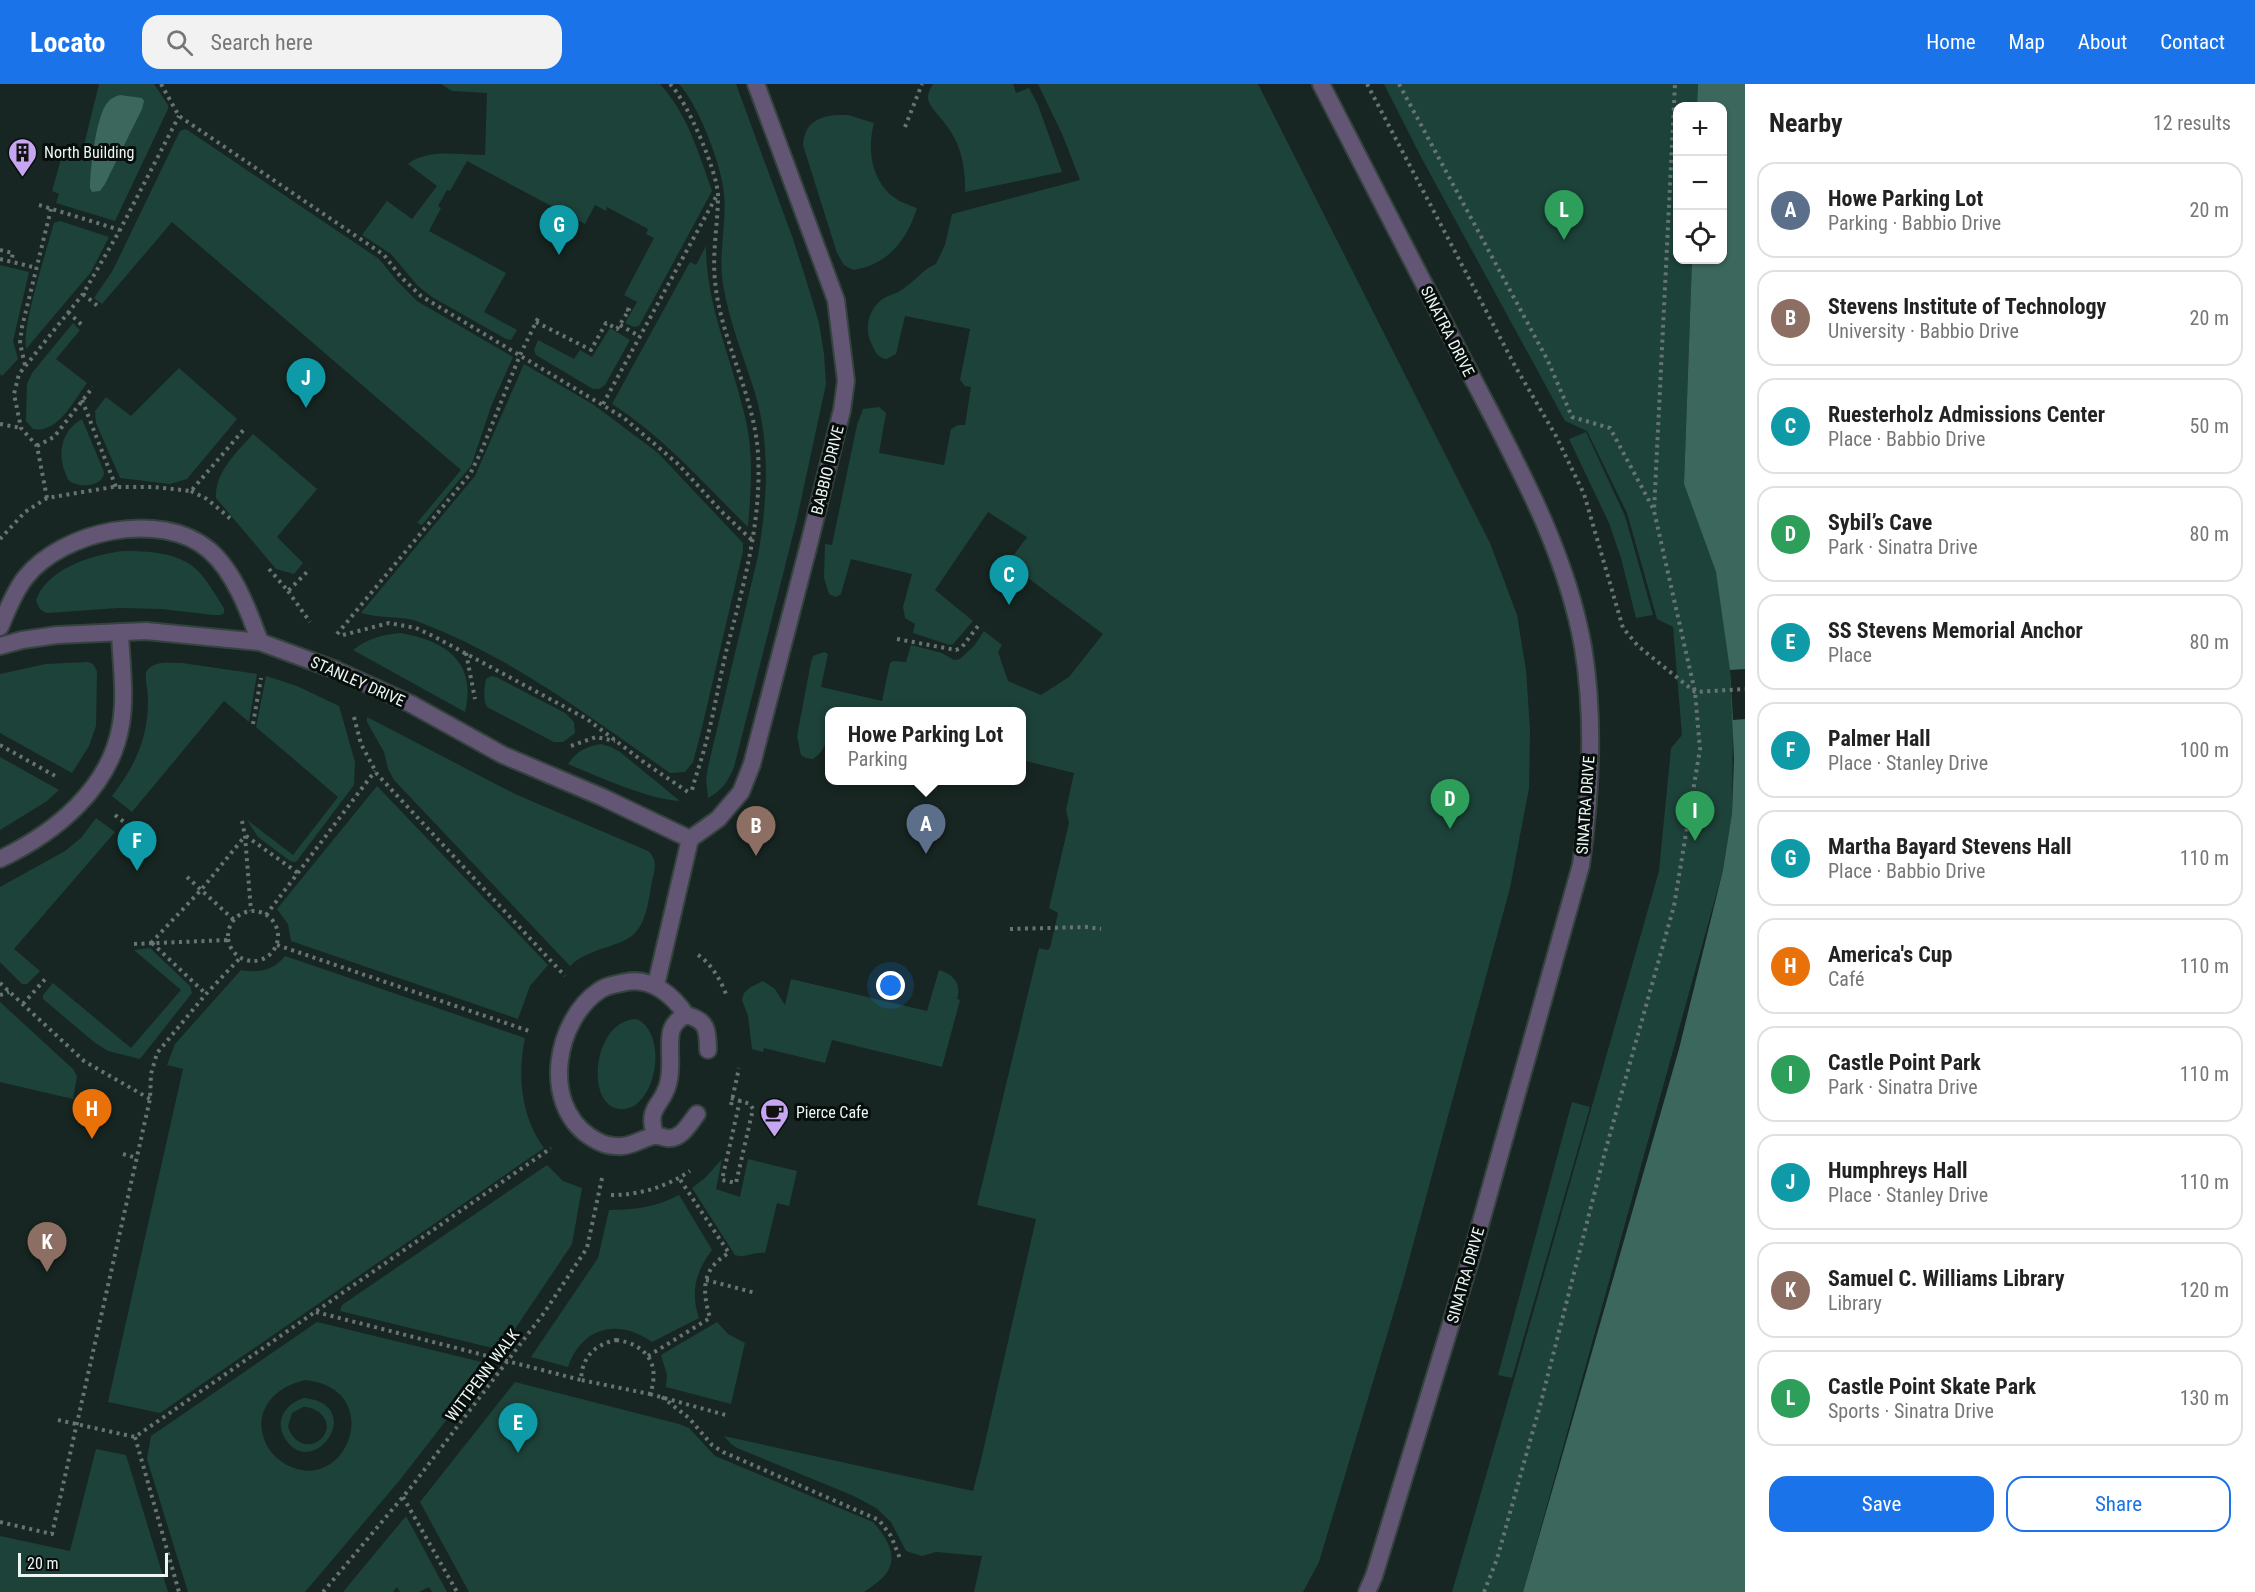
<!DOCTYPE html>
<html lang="en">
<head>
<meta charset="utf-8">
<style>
	:root { --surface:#fff; --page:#f2f2f2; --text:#222; --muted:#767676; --line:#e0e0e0; --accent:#1a73e8 }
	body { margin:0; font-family:"Roboto Condensed",sans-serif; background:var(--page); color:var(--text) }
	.controls { position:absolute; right:18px; top:18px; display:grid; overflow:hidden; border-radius:12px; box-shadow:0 2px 4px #0004 }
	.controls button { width:54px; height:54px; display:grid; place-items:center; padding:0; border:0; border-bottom:2px solid var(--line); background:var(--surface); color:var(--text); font:30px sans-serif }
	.scale { position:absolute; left:18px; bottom:15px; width:150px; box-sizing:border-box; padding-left:6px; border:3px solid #ecf6f3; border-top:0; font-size:16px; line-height:21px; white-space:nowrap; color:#ecf6f3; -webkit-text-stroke:4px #070e0c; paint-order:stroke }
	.you { position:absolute; left:891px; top:902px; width:21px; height:21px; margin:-15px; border:4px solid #fff; border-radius:50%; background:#1a73e8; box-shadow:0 0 0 9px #1a73e833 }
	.badge { display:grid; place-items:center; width:39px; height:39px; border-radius:50%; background:var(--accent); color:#fff; font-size:20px; font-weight:700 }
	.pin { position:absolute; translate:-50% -50px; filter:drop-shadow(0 2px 3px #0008) }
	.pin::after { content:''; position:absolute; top:32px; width:21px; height:18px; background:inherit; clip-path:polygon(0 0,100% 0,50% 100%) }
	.popup { position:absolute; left:825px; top:623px; width:201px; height:78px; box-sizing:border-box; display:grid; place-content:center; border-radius:12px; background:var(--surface); filter:drop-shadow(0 2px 4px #0005); font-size:20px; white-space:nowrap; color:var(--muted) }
	.popup b { font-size:22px; color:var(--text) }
	.popup::after { content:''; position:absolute; left:50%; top:100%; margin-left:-12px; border:12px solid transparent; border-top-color:var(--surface) }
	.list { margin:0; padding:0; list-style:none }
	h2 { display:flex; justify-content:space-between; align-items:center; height:78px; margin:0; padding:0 24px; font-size:26px }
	h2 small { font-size:20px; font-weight:400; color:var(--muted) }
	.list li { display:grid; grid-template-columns:39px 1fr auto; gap:18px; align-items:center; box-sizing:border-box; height:96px; margin:0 12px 12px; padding:0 12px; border:2px solid var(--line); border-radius:18px }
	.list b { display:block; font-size:22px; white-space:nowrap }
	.list p { margin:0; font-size:20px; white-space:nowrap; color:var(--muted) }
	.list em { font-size:20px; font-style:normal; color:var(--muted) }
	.actions { display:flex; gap:12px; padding:18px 24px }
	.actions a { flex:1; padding:14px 0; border:2px solid var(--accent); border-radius:18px; text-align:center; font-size:21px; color:var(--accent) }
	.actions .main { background:var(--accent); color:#fff }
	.icon { flex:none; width:33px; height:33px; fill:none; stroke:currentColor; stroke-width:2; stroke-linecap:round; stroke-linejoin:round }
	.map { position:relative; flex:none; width:1745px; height:1508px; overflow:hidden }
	header { display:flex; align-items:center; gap:36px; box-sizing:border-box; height:84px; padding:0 30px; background:var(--accent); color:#fff }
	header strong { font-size:28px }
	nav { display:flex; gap:33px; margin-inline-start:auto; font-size:21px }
	.search { width:420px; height:54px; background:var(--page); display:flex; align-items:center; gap:15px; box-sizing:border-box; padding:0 21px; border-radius:18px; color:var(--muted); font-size:22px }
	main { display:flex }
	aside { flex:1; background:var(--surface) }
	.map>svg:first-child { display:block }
	.green { fill:#1d4239; fill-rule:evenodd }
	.water { fill:#3c675c }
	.pier { fill:#172622 }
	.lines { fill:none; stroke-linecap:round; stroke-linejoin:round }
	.service-casing { stroke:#35433f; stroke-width:20 }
	.minor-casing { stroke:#35433f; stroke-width:20 }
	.tertiary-casing { stroke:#35433f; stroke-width:20 }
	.path { stroke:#677471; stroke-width:4; stroke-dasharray:3 4.5; stroke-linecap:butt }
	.service { stroke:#635674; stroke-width:16 }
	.minor { stroke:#635674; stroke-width:16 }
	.tertiary { stroke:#635674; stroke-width:16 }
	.labels { text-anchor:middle; stroke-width:6; stroke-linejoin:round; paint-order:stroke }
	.poi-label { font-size:16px; fill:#ecf6f3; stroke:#070e0c; text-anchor:start }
	.street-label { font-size:16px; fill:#ecf6f3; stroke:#070e0c }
</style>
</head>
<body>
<header>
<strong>Locato</strong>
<div class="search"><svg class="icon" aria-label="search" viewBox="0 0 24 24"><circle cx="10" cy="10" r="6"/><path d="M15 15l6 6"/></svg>Search here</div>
<nav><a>Home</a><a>Map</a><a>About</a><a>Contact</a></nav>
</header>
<main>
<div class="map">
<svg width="1745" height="1508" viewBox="0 0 1745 1508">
	<rect width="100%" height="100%" fill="#172622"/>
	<path class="green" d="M99 0H154L168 21V25L115 137 56 119 59 110 52 107 65 61 83 65Z
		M441 0H660C687 29 699 70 712 107L639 242 634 243 625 239 637 218 624 211 654 154 646 150 648 145 607 123 606 127 595 121 585 140 467 77 450 107 447 106 438 122 441 124 429 147 506 189 484 228 517 246 511 256 506 255 432 213 418 202 391 170 362 151 387 117 412 135 437 102 408 80C428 64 461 71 485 71L487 9 452 7Z
		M679 0H736L793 155 808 202 819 239 824 270 826 300 797 435 734 683C728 698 722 706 708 714L706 694 708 683 758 472C767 419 771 362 755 309 744 273 729 238 723 200 718 169 727 139 724 109 721 80 699 22 679 0Z
		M933 0H1013L1016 9 1029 4 1038 21 1062 88 965 108C966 84 961 60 946 41 941 33 932 26 929 18 926 11 930 6 933 0Z
		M1038 0H1258L1490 459 1517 531 1526 586 1530 646 1529 704 1510 804 1404 1194 1319 1478 1303 1508H974L982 1472 936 1468 922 1472 906 1467 891 1438 876 1424 854 1412 737 1364 731 1360 724 1352 973 1407 981 1376 1036 1135 977 1121 1039 864 1047 866 1050 864 1058 829 1049 824 1069 739 1066 726 1074 689 1022 676V628H830C830 645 829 665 813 675L806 674 801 671 797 652 811 578 813 572 824 568 828 570 821 603 882 617 890 579 893 577 906 578 911 561 942 569 954 576 960 575 974 562 984 547 1002 561 998 568 1008 597 1041 611 1069 593 1103 550 1008 479 1027 453 988 428 935 506 973 537 953 560 950 561 913 549 915 540 905 534 903 523 912 490 851 475 841 510 836 513 829 510 824 494 825 460 832 461 857 341 863 325 879 323 886 329 879 369 944 381 951 345 958 341H965L971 303 965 302 960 296 970 245 905 232 896 270 887 275C878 274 876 269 872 261 863 244 869 222 886 213 892 210 898 209 903 205 915 197 923 185 936 180L945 161 952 130 1080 96 1063 52Z
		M1384 0H1698L1697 22H1678V176H1692L1684 400 1716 488 1745 585 1733 636 1732 729 1723 786 1523 1508H1452L1509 1313 1659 787 1671 664 1682 651 1673 543 1657 535 1627 429 1587 347 1565 337 1421 73Z
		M835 31H848L874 39C867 65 871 97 895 114 901 119 910 121 917 124 907 156 888 181 853 186L844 181 837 169 803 61C805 40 815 34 835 31Z
		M186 45 379 175 397 197 417 217 513 273 492 320 471 382 422 441 417 439 461 386 172 138 102 220 94 214 113 186 180 47Z
		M60 137 109 153 91 188 26 265C22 241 46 169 53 142L54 139Z
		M706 162C706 222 732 275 745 333 754 369 751 406 748 443 704 400 664 353 612 320L690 178 696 181Z
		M0 181 29 188 13 257 18 275 2 292 0 290Z
		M73 239 80 246 56 275 87 299C74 316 58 350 33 345L26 337 27 300 32 289Z
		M610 244 630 256 605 301 599 305H593L536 271 534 266 538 256 574 275 580 266 592 273Z
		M524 280 594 321 658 369 743 459V467L701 648 693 678 685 688 670 689C590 633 512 573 419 538 402 531 381 535 361 529L475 392Z
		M179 284 237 335 187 395 170 400 120 394 96 339 95 327 106 313 131 332Z
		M82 335 104 388C104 403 79 404 69 397 57 375 58 349 82 335Z
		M1586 348 1625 432 1653 531 1636 534 1621 474 1609 439 1569 355Z
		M253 350 317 405 277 453 303 479 294 490 276 485 216 414C215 388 236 369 253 350Z
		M123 467C147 467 177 468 196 485 207 495 215 511 224 524V529L221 531H214L161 525 118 524 48 529C41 528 38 523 36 516 48 484 92 471 123 467Z
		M401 549C446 557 477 578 465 628L353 566C368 554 382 551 401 549Z
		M88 578 93 580 97 587 96 642 89 662 72 689 0 649V590L46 580Z
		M182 579 257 590 249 638 224 617 132 728 112 712C135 682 148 655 148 616 148 606 145 597 146 588 153 576 170 579 182 579Z
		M266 592 297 602 339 622 355 678 354 701 296 778 290 777 258 753 247 736 293 771 338 713 256 643Z
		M491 592 496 593 565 629 574 638 575 649 563 658H554L487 623C483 615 484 605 486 595Z
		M367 633 515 710 648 767C658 776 655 785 652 797 649 813 647 837 635 849 622 863 588 864 570 882L394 696 388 685 384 668 367 638Z
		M601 660 611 663 620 668 680 717C650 716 597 692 568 680 577 667 585 663 601 660Z
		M0 673 59 706 47 717 0 746Z
		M377 702 548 881 530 902 518 935 291 857 288 840 277 825Z
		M96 734 115 748 14 865 40 887 27 900H22L0 878V803L65 767 81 754Z
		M150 864 190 902 192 909 140 975 108 967 94 958 43 915V911L53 899 131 964 181 906 134 866Z
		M285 872 525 954C517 991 521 1033 544 1064L160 1329 108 1318 183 985 167 981 175 960 241 886C259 889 273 887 285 872Z
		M939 886C953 890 962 900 957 915L960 916 942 983 832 956 825 979 764 964 763 968 752 965 748 932 742 916 744 909 751 903 763 897 775 905 785 921 791 895 927 927Z
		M0 918 73 985 77 992 73 1015 0 998Z
		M637 935C672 952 653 1036 615 1024 585 1014 595 935 637 935Z
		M1572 1018 1590 1023 1512 1294 1498 1291Z
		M722 1075 716 1105 740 1113 748 1075 797 1087 789 1122 777 1119 765 1169C755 1167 743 1175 735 1171L692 1104 705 1094Z
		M547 1081 563 1097 582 1104 572 1160 501 1266 340 1227 342 1221Z
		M679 1111 712 1166C696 1187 690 1208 699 1234L652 1258C618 1234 582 1243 568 1283L531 1273 598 1174 609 1126C634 1126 657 1123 679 1111Z
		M317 1238 490 1280 399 1397 305 1508H188L147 1375 151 1352ZM305 1296C384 1304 350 1404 294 1384 285 1381 277 1375 271 1368 248 1335 269 1304 305 1296Z
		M717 1238 728 1250 745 1259 731 1320 666 1303 667 1291 661 1271Z
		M515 1298 679 1340 689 1344 715 1372 873 1438C884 1450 897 1469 889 1485 885 1494 872 1502 864 1508H469L420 1418Z
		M304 1314C367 1320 315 1397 286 1356 273 1338 286 1319 304 1314ZM303 1323C319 1322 336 1340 321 1355 308 1367 291 1357 288 1342L292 1329Z
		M96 1365 126 1371 168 1508H0V1452L70 1467Z
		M406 1432 447 1508H432L429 1503 419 1508H400L397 1503 393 1508H343Z"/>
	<path class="water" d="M1698 0H1745V1508H1523L1679 965 1723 786 1732 729 1734 675 1730 586 1716 488 1684 400 1692 176H1722V22H1697Z
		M120 11 142 14 144 17 142 25 105 100 100 107 92 108 90 104C90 86 96 30 108 18 111 14 116 12 120 11Z"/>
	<path class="pier" d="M1745 585V635L1733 636 1730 586Z"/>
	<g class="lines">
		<defs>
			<path id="service" d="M0 543C7 527 14 508 25 494 62 447 160 425 209 466 234 487 249 528 260 558
				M0 775C55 749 111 704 121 640 126 610 121 578 120 548
				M656 901 690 755
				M686 931C707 936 708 946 708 966
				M655 1051C646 1022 662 1023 668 1000 673 983 668 965 671 948 673 940 678 935 686 931 673 911 651 893 626 898 618 900 607 901 600 906 555 936 541 1019 589 1052 601 1060 609 1063 623 1062 634 1061 643 1054 654 1052 658 1051 662 1053 667 1054 681 1056 689 1040 697 1030"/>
			<path id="minor" d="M0 562 22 556 57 551 146 547 260 558 336 586 411 620 503 671 602 713 690 755 718 735 741 708 752 680 808 464 842 326 846 297 836 216 756 0"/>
			<path id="tertiary" d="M1321 0C1371 97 1421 194 1471 291 1516 378 1566 466 1583 563 1595 635 1591 709 1581 781L1470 1177 1374 1492 1367 1508"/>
		</defs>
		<use href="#service" class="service-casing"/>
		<use href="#minor" class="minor-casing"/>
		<use href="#tertiary" class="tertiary-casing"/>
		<path class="path" d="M161 0 179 32 384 171 401 193 421 212 624 334 678 380 722 428 753 457
			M670 0C687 17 717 87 718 111 718 140 712 168 715 197 720 254 754 310 758 369 762 436 744 500 727 564 719 597 714 630 705 662 701 678 695 693 691 710
			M1367 0 1515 282 1556 352 1584 410 1623 544 1638 562 1695 608 1745 605
			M1399 0 1548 277 1572 333 1610 344 1654 426
			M905 43 922 0
			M39 121 120 146
			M0 166 13 169 11 178
			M0 175 37 184
			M83 210 99 223
			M68 228 83 242
			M536 238 591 266 606 239 617 245 629 226 625 225
			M620 241 639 252
			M25 281 20 259 22 243 51 125
			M82 316 116 403
			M603 320 716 113
			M0 340 21 344
			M37 362 54 353 93 303
			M191 407 207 415 232 436
			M47 414 37 362 21 344 14 310 19 290 83 210 120 146 179 32
			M0 455 25 428 47 414 113 403H154L191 407 246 343
			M269 485 288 507 310 485
			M288 507 310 538
			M337 550 470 390 481 368 520 271 538 234
			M343 551 389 539 416 544 435 553 587 635 645 679 691 710
			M897 555 956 566 962 563 978 542
			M466 569 475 615
			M354 633 361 660 377 690 565 892
			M253 640 261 594
			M0 661 57 693
			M571 662 596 653 615 657
			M115 731 124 738
			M242 737 245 752 251 827
			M246 752 298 789
			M187 793 234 836
			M228 852a25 25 0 1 1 50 0a25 25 0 1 1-50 0Z
			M266 831 375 687
			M1010 845 1086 843 1101 845
			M151 859 201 806 245 752
			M152 859 206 910
			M134 860 228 856
			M277 861 532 948
			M698 871C711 879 722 898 727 913
			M0 899 84 977 150 1015
			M0 911 9 908
			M23 920 47 893
			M731 1014 750 1020 753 1025 736 1099 722 1096 740 1016
			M731 1021 739 984
			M123 1070 137 1074
			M611 1111C640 1111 666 1103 690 1087
			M706 1196 756 1209
			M316 1228 581 1296
			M616 1256C646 1260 661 1280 650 1310L581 1296C582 1273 594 1261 616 1256Z
			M648 1272 710 1234C702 1206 701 1185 729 1169L679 1094
			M650 1310 729 1332
			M662 1313 689 1334 712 1361 723 1368 879 1436 891 1452 901 1477
			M58 1336 135 1353 551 1064
			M135 1353 179 1508
			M403 1413 457 1508
			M0 1438 52 1450 150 1015 151 990 157 969 206 910 240 874
			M323 1508 412 1402 544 1229 587 1164 602 1094
			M1484 1508 1497 1475 1541 1318 1605 1068 1674 822 1700 665 1695 608 1654 427 1675 0"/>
		<use href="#service" class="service"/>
		<use href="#minor" class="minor"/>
		<use href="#tertiary" class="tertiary"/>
	</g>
	<defs>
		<symbol id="building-pin" viewBox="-11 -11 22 30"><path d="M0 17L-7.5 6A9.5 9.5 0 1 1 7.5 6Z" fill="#c6a6f0" stroke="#070e0c"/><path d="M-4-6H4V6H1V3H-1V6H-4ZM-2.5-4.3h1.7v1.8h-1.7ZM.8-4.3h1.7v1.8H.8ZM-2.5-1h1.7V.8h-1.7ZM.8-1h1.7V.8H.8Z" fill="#111"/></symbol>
		<symbol id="cafe-pin" viewBox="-11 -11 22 30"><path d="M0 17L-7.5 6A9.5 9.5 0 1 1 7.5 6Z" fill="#c6a6f0" stroke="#070e0c"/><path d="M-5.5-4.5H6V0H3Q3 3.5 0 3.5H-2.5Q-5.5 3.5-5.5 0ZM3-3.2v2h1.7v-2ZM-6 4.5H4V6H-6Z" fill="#111"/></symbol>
	</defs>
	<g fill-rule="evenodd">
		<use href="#building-pin" x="6" y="52" width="33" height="45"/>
		<use href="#cafe-pin" x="758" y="1012" width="33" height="45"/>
	</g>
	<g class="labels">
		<g class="poi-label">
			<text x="44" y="74">North Building</text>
			<text x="796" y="1034">Pierce Cafe</text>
		</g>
		<g class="street-label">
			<text transform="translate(1448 247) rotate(63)" y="6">SINATRA DRIVE</text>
			<text transform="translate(827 386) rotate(-76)" y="6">BABBIO DRIVE</text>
			<text transform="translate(358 597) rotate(24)" y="6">STANLEY DRIVE</text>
			<text transform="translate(1585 721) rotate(-86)" y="6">SINATRA DRIVE</text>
			<text transform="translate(1465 1191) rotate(-74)" y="6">SINATRA DRIVE</text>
			<text transform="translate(482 1291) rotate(-53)" y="6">WITTPENN WALK</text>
		</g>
	</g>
</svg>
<div class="controls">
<button>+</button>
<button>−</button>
<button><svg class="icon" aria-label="locate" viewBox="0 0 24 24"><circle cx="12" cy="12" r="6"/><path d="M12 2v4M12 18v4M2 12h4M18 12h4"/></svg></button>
</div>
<div class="scale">20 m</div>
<div class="you"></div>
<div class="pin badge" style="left:926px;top:770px;background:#5c6f8a">A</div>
<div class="popup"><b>Howe Parking Lot</b>Parking</div>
<div class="pin badge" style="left:756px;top:772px;background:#8d6e63">B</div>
<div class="pin badge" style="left:1009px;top:521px;background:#0f9aa8">C</div>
<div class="pin badge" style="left:1450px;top:745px;background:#2e9e5b">D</div>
<div class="pin badge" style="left:518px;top:1369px;background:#0f9aa8">E</div>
<div class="pin badge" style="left:137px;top:787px;background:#0f9aa8">F</div>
<div class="pin badge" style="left:559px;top:171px;background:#0f9aa8">G</div>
<div class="pin badge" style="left:92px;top:1055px;background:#e8710a">H</div>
<div class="pin badge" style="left:1695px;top:757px;background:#2e9e5b">I</div>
<div class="pin badge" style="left:306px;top:324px;background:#0f9aa8">J</div>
<div class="pin badge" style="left:47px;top:1188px;background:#8d6e63">K</div>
<div class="pin badge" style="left:1564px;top:156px;background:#2e9e5b">L</div>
</div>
<aside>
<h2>Nearby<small>12 results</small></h2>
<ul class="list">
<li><span class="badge" style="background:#5c6f8a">A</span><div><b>Howe Parking Lot</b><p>Parking · Babbio Drive</p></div><em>20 m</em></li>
<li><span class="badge" style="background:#8d6e63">B</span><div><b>Stevens Institute of Technology</b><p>University · Babbio Drive</p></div><em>20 m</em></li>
<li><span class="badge" style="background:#0f9aa8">C</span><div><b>Ruesterholz Admissions Center</b><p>Place · Babbio Drive</p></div><em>50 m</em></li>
<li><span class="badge" style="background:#2e9e5b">D</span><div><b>Sybil’s Cave</b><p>Park · Sinatra Drive</p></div><em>80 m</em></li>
<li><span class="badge" style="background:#0f9aa8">E</span><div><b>SS Stevens Memorial Anchor</b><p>Place</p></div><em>80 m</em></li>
<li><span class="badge" style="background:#0f9aa8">F</span><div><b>Palmer Hall</b><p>Place · Stanley Drive</p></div><em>100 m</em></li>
<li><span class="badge" style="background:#0f9aa8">G</span><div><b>Martha Bayard Stevens Hall</b><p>Place · Babbio Drive</p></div><em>110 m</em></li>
<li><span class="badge" style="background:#e8710a">H</span><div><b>America's Cup</b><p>Café</p></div><em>110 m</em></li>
<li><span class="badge" style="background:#2e9e5b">I</span><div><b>Castle Point Park</b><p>Park · Sinatra Drive</p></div><em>110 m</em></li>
<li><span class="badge" style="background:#0f9aa8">J</span><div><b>Humphreys Hall</b><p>Place · Stanley Drive</p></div><em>110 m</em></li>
<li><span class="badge" style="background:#8d6e63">K</span><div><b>Samuel C. Williams Library</b><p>Library</p></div><em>120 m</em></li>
<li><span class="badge" style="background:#2e9e5b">L</span><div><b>Castle Point Skate Park</b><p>Sports · Sinatra Drive</p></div><em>130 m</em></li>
</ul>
<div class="actions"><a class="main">Save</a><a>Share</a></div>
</aside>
</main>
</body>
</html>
